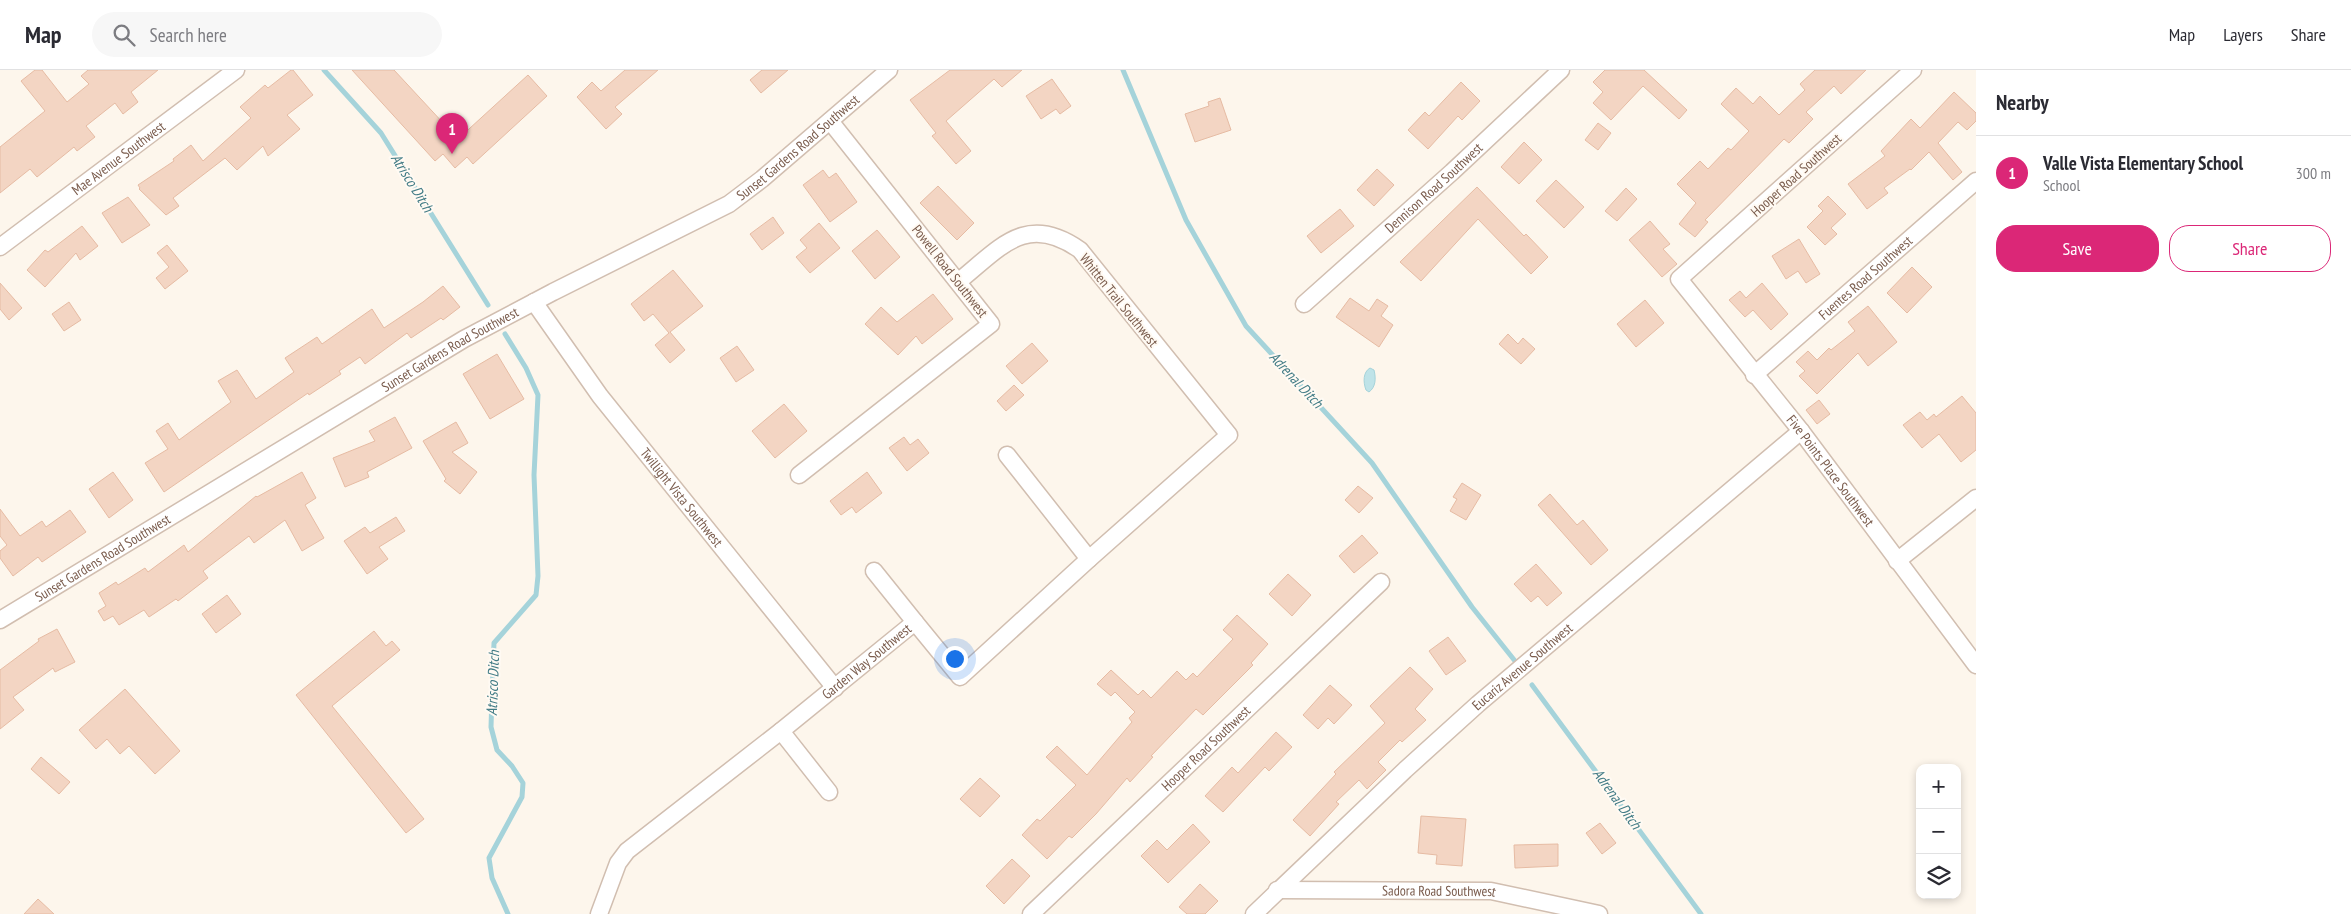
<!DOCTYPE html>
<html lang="en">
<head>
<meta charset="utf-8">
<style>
	:root { --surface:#fff; --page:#f7f7f7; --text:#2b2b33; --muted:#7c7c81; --line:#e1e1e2; --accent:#db2777 }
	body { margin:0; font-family:"PT Sans Narrow",sans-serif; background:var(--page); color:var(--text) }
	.controls { position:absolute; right:15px; bottom:15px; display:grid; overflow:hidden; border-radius:10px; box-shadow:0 2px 8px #0003 }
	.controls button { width:45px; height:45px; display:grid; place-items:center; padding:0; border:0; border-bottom:1px solid var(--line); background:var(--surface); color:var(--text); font:25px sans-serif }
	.you { position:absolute; left:954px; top:588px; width:18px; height:18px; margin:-12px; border:4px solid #fff; border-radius:50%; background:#1a73e8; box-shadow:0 0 0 8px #1a73e833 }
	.badge { display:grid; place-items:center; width:32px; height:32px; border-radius:50%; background:var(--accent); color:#fff; font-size:16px; font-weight:700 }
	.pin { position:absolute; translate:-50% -41px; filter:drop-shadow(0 1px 2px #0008) }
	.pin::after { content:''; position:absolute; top:26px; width:18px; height:15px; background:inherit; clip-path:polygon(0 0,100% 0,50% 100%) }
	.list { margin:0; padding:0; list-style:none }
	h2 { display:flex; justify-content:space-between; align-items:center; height:65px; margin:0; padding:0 20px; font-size:21px }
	h2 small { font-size:16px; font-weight:400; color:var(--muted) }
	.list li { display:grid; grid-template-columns:32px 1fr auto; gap:15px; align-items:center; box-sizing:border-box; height:75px; padding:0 20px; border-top:1px solid var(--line) }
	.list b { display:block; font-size:19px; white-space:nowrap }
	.list p { margin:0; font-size:16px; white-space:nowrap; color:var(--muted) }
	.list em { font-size:16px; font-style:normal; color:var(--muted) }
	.actions { display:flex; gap:10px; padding:15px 20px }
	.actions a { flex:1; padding:11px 0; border:1px solid var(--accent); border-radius:20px; text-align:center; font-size:18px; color:var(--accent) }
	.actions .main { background:var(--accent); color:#fff }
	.icon { flex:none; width:28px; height:28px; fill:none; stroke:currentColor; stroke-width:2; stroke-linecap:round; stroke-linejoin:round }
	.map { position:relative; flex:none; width:1976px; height:844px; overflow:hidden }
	header { display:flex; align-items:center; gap:30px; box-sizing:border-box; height:70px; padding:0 25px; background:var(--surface); border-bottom:1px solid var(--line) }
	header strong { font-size:24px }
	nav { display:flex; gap:28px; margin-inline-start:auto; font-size:18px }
	.search { width:350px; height:45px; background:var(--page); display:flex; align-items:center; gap:12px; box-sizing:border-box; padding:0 18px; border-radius:28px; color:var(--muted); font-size:19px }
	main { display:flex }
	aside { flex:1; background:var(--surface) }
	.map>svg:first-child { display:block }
	.water { fill:#bfe3e8; stroke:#a5d3da }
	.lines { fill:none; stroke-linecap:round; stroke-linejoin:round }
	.stream { stroke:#a5d3da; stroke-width:5 }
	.building { fill:#f3d5c3; stroke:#e6bba3 }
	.minor-casing { stroke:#d1beb0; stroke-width:19 }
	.minor { stroke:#fff; stroke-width:16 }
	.labels { text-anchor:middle; stroke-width:4; stroke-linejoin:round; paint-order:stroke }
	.street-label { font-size:14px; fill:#7a5c4d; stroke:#fffaf3 }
	.water-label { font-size:15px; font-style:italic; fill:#437c86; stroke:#fffaf3 }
</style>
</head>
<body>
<header>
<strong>Map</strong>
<div class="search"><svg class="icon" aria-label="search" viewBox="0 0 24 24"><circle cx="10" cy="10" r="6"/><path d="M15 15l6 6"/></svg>Search here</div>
<nav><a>Map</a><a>Layers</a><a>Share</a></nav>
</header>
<main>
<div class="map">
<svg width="1976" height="844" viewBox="0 0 1976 844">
	<rect width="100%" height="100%" fill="#fdf6ec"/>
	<path class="water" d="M1370 298 1374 300C1376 308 1376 317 1369 322L1366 320C1363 312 1363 302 1370 298Z"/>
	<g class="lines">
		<path class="stream" d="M324 0 381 63 488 235
			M1123 0 1186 150 1246 256 1372 393 1472 537 1515 591
			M505 264 526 298 538 325 534 405 538 506 536 525 494 573 492 626 491 657 497 680 512 696 523 713 522 727 489 788 492 808 508 844
			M1532 615 1701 844"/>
	</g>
	<path class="building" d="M35 0H42L67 32 89 14 81 6 88 0H158L131 22 138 32 123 44 115 33 86 56 95 67 77 81 74 77 37 107 30 99 0 123V77L45 41 21 11Z
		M291 0H293L313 25 287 45 300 59 268 86 263 76 237 100 225 88 173 128 179 136 166 145 139 119 140 118 138 115 174 91 173 89 191 75 203 91 251 48 240 37 265 15 268 18Z
		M352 0H394L458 69 528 5 547 26 473 94 467 87 455 98 443 84 435 91Z
		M625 0H658L615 37 622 44 606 59 577 27 592 12 601 21Z
		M762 0H788L761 23 750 10Z
		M950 0H1022L1002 17 994 9 946 51 971 81 956 94 932 66 936 63 910 30Z
		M1605 0H1644L1687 40 1679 49 1643 16 1611 50 1593 33 1603 22 1593 12Z
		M1815 0H1866L1841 24 1834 16 1806 42 1813 49 1789 73 1784 69 1705 150 1708 152 1695 167 1679 154 1696 133 1677 114 1700 91 1708 99 1728 78 1731 80 1749 61 1721 34 1736 18 1753 34 1760 26 1779 45 1805 20 1800 14Z
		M1052 9 1071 36 1060 44 1056 39 1041 49 1026 26Z
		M1461 12 1480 31 1462 50 1458 46 1428 79 1408 60 1425 42 1429 46Z
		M1954 22 1976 43V51L1967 60 1958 52 1938 73 1962 102 1953 110 1929 82 1911 100 1910 99 1884 118 1888 123 1867 139 1848 114 1885 86 1881 81 1911 49 1920 58Z
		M1220 28 1231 60 1195 72 1185 44 1209 36 1208 32Z
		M1598 53 1611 63 1598 80 1585 70Z
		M1524 72 1542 90 1519 114 1501 97Z
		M1377 99 1394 115 1374 136 1357 120Z
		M823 100 829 108 836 103 857 132 830 152 803 115Z
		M1556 110 1584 137 1564 158 1536 131Z
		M938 116 974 153 957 170 920 133Z
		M1477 117 1524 166 1526 164 1548 187 1531 204 1478 149 1421 211 1400 192Z
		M1626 118 1637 129 1617 151 1605 141Z
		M1828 126 1846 144 1831 158 1837 164 1825 175 1807 157 1823 141 1818 136Z
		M128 127 150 155 122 173 102 143Z
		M1340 139 1354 156 1321 183 1307 166Z
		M773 147 784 163 762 180 750 164Z
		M1650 151 1670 174 1663 179 1677 194 1662 207 1629 170Z
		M819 153 840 178 810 203 796 187 807 178 800 170Z
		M82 156 98 176 80 190 76 183 45 217 27 200 45 180 48 182Z
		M877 160 900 187 875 209 852 181Z
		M1799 169 1820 204 1806 213 1798 201 1786 209 1772 186Z
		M167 175 188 201 165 219 156 208 169 197 157 183Z
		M1912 197 1932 217 1907 243 1887 223Z
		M673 200 703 236 670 262 685 280 670 293 655 275 669 263 653 244 644 251 631 234Z
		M0 213 22 238 9 250 0 239Z
		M1762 213 1788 244 1771 260 1753 240 1745 247 1729 230 1740 221 1746 228Z
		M443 216 460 237 443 250 441 248 411 268 407 263 365 294 360 287 339 301 341 304 309 325 308 323 164 422 145 393 168 379 156 361 168 353 179 370 231 332 218 311 237 300 256 329 294 302 285 288 317 267 322 274 372 239 384 258 423 232Z
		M933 224 953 249 922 274 916 266 898 285 865 254 881 237 897 252Z
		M1350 228 1369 241 1377 229 1388 236 1381 246 1393 255 1379 277 1336 247Z
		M1645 230 1664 253 1636 277 1617 254Z
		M69 232 81 250 64 261 52 244Z
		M1868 236 1897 272 1868 296 1858 283 1817 324 1799 306 1805 301 1796 292 1808 281 1817 290 1829 278 1831 280 1855 261 1848 252Z
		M1508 264 1518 274 1523 268 1535 279 1521 294 1499 274Z
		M1032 273 1048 291 1022 314 1006 296Z
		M737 276 754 300 736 312 720 288Z
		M497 284 524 329 490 349 463 304Z
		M1014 315 1024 325 1006 341 997 331Z
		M1962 326 1976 343V380L1961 392 1939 364 1922 378 1903 355 1920 342 1927 350 1934 344 1936 347Z
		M1819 330 1830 344 1817 354 1806 340Z
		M784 334 807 361 775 388 752 361Z
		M395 347 412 378 367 402 369 407 345 417 333 388 375 371 369 361Z
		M456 352 468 373 452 382 477 402 460 424 444 411 446 409 423 371Z
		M904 367 910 375 918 369 929 383 907 401 889 378Z
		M113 402 133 430 109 448 89 419Z
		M302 402 316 428 305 435 324 468 302 481 285 450 254 473 249 466 203 501 208 508 178 531 176 529 149 547 144 540 119 555 113 546 104 551 98 541 106 536 99 523 116 512 118 515 145 498 148 502 184 475 188 482 256 426 257 427Z
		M867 402 882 423 856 443 852 437 841 445 830 431Z
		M1462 413 1481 425 1466 450 1450 441 1457 429 1453 427Z
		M1358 416 1373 428 1359 443 1345 430Z
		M1550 424 1577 455 1583 450 1608 480 1591 495 1538 435Z
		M0 439 20 466 42 451 46 457 70 440 86 462 42 492 38 487 13 506 0 488V481L7 475 0 466Z
		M396 447 405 461 379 477 388 489 367 504 344 471 365 457 370 463Z
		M1362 465 1378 483 1354 503 1339 486Z
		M1536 494 1562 523 1547 536 1538 526 1531 532 1514 514Z
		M1288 504 1311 525 1292 546 1269 524Z
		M227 525 241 544 216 563 202 544Z
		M1237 545 1268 574 1251 593 1253 595 1203 645 1196 639 1151 686 1153 687 1130 712 1127 708 1096 744 1072 768 1069 766 1047 789 1022 765 1037 749 1040 751 1076 715 1046 687 1057 676 1087 705 1132 652 1129 648 1135 642 1115 622 1111 626 1097 614 1111 600 1138 625 1143 620 1151 628 1177 601 1186 610 1193 603 1197 607 1233 569 1223 560Z
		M57 559 75 592 55 602 53 598 13 627 24 640 0 659V600L39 571 38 569Z
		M374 561 386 576 392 571 400 580 332 636 424 749 406 763 296 625Z
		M1448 567 1466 591 1446 605 1429 581Z
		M1410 597 1433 619 1415 639 1426 650 1402 672 1400 670 1378 692 1386 700 1367 719 1359 710 1336 732 1339 734 1310 766 1293 750 1336 704 1334 702 1385 653 1370 636Z
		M1330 615 1352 635 1334 654 1328 648 1318 659 1303 645Z
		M125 619 180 681 155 704 129 676 120 684 107 669 96 679 79 660Z
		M1276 662 1292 677 1269 701 1265 697 1223 742 1205 726 1232 697 1238 703Z
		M41 687 70 712 59 724 31 699Z
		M980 708 1000 726 980 747 960 729Z
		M1421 746 1466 749 1462 796 1436 794 1437 785 1418 783Z
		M1600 753 1616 773 1602 784 1586 763Z
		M1193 754 1210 772 1168 813 1141 786 1157 770 1167 780Z
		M1558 774V796L1515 798 1514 775Z
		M1012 789 1030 806 1004 834 986 816Z
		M1200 814 1218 831 1205 844H1187L1179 837Z
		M38 829 54 844H24Z"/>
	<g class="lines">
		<defs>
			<g id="minor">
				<path id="s1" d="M1913 0 1679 209 1801 361 1976 595"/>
				<path id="s2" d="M0 177 236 0"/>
				<path id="s3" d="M534 232 600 326 835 618"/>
				<path id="s4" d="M1304 234 1452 102 1561 0"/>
				<path id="s5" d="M1754 305 1976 111"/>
				<path d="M1007 385 1089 489"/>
				<path d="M799 405 991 254 830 51"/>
				<path d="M1897 491 1976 428"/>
				<path d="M874 501 915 552"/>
				<path id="s6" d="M0 550 464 269 553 222 729 134 762 109 889 0"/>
				<path d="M781 661 829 722"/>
				<path id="s7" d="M1277 820 1491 821 1599 844"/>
				<path id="s8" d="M599 844 618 793 627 781 781 661 915 552 960 607 1089 489 1229 365 1080 180C1026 142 1000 178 959 211"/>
				<path id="s9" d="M1031 844 1381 512"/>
				<path id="s10" d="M1254 844 1405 700 1478 634 1801 361"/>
			</g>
		</defs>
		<use href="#minor" class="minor-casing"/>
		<use href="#minor" class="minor"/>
	</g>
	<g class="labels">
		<g class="street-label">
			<text dy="5" stroke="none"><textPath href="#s6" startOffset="929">Sunset Gardens Road Southwest</textPath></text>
			<text dy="5" stroke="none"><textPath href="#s2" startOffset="148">Mae Avenue Southwest</textPath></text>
			<text transform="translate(1796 105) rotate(-42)" y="5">Hooper Road Southwest</text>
			<text dy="5" stroke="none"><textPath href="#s4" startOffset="174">Dennison Road Southwest</textPath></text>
			<text transform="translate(950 201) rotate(52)" y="5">Powell Road Southwest</text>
			<text dy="5" stroke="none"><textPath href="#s5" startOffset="148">Fuentes Road Southwest</textPath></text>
			<text transform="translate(1119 230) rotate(51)" y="5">Whitten Trail Southwest</text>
			<text dy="5" stroke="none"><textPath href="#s6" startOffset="525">Sunset Gardens Road Southwest</textPath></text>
			<text dy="5" stroke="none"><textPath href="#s1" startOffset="558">Five Points Place Southwest</textPath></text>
			<text dy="5" stroke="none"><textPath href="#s3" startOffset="245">Twillight Vista Southwest</textPath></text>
			<text dy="5" stroke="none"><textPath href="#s6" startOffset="120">Sunset Gardens Road Southwest</textPath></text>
			<text dy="5" stroke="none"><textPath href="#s8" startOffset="375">Garden Way Southwest</textPath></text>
			<text dy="5" stroke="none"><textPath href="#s10" startOffset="365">Eucariz Avenue Southwest</textPath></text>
			<text dy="5" stroke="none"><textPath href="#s9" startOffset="241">Hooper Road Southwest</textPath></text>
			<text dy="5" stroke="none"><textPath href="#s7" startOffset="162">Sadora Road Southwest</textPath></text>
		</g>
		<g class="water-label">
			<text transform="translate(412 113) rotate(58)" y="5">Atrisco Ditch</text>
			<text transform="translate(1296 310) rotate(47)" y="5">Adrenal Ditch</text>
			<text transform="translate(493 613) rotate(-88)" y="5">Atrisco Ditch</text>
			<text transform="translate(1617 729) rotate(54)" y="5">Adrenal Ditch</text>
		</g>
	</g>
</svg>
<div class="controls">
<button>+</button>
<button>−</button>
<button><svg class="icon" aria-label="layers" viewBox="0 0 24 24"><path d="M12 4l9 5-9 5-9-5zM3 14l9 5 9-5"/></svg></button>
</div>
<div class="you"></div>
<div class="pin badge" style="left:452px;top:84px">1</div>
</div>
<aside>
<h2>Nearby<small></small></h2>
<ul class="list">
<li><span class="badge">1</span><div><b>Valle Vista Elementary School</b><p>School</p></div><em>300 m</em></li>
</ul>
<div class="actions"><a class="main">Save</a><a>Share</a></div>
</aside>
</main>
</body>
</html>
